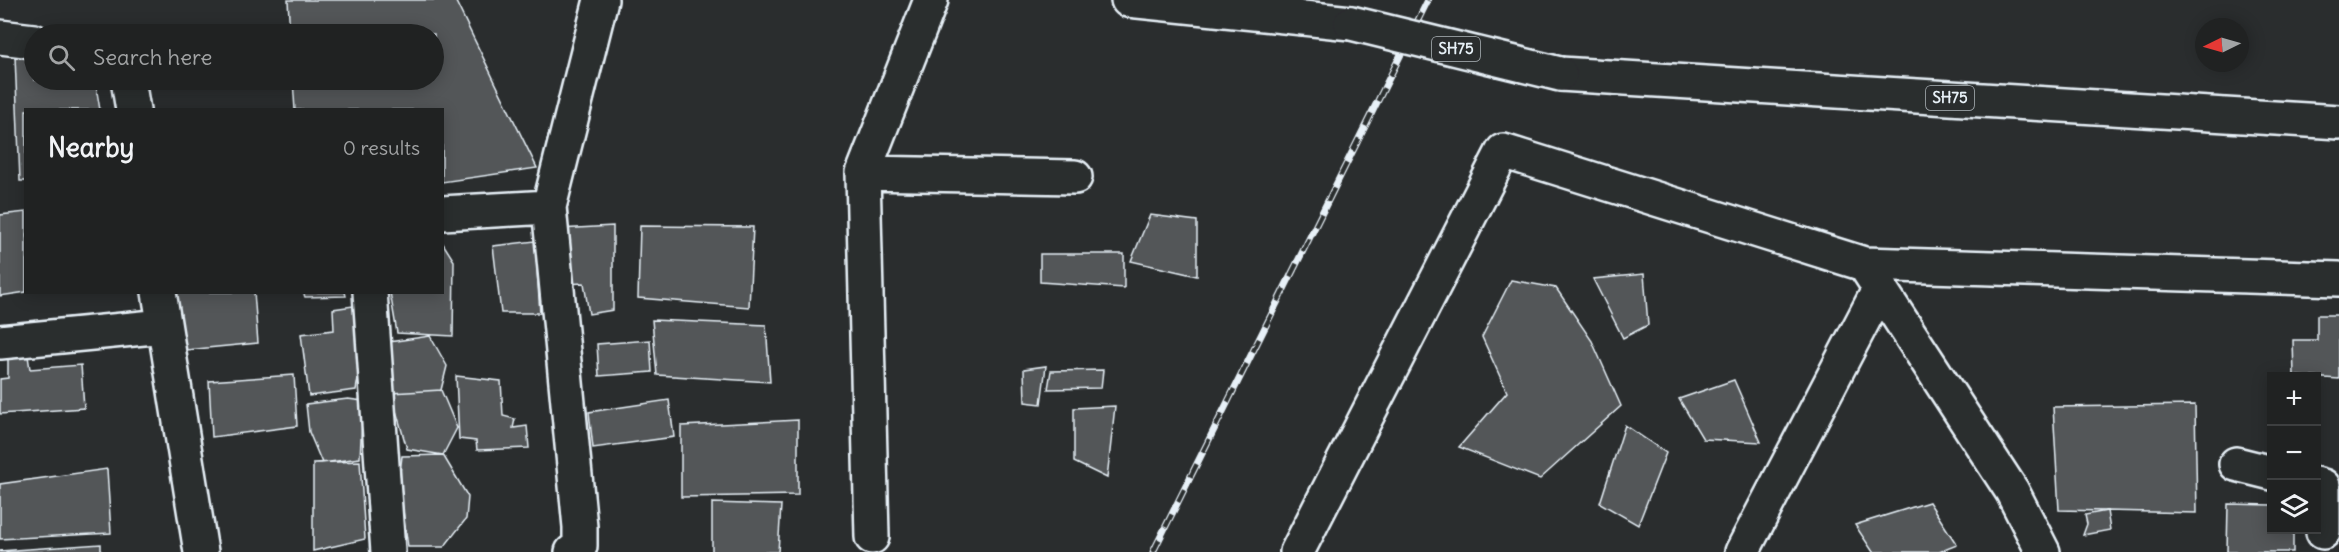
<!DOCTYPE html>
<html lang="en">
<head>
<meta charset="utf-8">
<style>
	:root { --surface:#202222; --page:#2d2f2f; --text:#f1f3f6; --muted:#a2a4a5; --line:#3d3f40 }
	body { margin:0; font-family:Delius,sans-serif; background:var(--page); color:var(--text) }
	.controls { position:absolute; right:18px; bottom:18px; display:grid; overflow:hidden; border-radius:0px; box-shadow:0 3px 15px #0003 }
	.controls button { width:54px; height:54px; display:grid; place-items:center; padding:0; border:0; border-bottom:2px solid var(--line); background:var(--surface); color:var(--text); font:30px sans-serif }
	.compass { position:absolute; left:2195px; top:18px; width:54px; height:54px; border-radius:50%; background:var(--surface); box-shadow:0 3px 15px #0003; rotate:265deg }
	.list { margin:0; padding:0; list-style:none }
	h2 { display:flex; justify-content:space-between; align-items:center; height:78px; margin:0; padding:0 24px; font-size:26px }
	h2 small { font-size:20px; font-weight:400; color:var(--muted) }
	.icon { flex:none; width:33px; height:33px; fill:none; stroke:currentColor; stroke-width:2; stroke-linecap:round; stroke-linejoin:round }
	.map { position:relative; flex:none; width:2339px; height:552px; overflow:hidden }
	.search { position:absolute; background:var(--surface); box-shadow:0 3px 15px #0003; left:24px; top:24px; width:420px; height:66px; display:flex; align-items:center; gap:15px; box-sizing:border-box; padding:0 21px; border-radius:33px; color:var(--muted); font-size:22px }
	.panel { position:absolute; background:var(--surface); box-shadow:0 3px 15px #0003; left:24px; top:108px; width:420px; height:186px; border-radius:0px }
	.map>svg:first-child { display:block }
	.building { fill:#535759; stroke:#e8f1f8; stroke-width:1.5 }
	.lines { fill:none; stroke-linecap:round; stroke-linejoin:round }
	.minor-casing { stroke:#e8f1f8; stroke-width:38 }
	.primary-casing { stroke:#e8f1f8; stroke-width:38 }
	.minor { stroke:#2a2d2e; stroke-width:33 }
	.primary { stroke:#2a2d2e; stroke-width:33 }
	.rail-casing { stroke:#e8f1f8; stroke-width:7 }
	.rail { stroke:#2a2d2e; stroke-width:4.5; stroke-dasharray:14; stroke-linecap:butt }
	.primary-bridge-casing { stroke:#e8f1f8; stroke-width:38; stroke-linecap:butt }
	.primary-bridge { stroke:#2a2d2e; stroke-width:33 }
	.labels { text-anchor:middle; stroke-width:6; stroke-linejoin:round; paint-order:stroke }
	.shield { fill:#2a2d2e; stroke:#afb6bb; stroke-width:1.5 }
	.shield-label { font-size:15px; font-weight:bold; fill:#e8f1f8 }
</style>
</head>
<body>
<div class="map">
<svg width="2339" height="552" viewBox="0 0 2339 552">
	<rect width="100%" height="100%" fill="#2a2d2e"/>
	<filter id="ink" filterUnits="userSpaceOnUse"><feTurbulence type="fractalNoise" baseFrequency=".0167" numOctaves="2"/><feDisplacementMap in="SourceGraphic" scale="12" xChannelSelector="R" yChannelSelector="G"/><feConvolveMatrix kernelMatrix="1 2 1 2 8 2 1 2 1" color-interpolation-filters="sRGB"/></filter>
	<g filter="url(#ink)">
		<path class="building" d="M288 0H455L537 168 442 182V110H295L293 80H434V34H290Z
			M15 56 34 61V80H95L100 110H26V181H20Z
			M26 212V292L0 296V215Z
			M1150 215 1197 221V276L1131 261Z
			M613 226V310L589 314 584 283 563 284 559 229Z
			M640 226 753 227 749 307 638 298Z
			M535 241 540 313H501L493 246Z
			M442 242 454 261 453 336 397 333 390 292H442Z
			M1040 254H1124V288L1040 282Z
			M1644 274 1648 325 1623 338 1593 279Z
			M1511 280 1556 288 1592 341 1621 406 1540 479 1459 447 1507 392 1482 337Z
			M165 292H254L258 343 176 351Z
			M303 292H345L346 296 305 297Z
			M353 306 361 360 356 390 309 396 301 334 334 330 333 309Z
			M2317 315H2339V379L2294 376 2293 340H2317Z
			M652 320 766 325 770 382 657 375Z
			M430 336 447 366 441 390 391 393 389 342Z
			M650 340 652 372 599 376 597 344Z
			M28 356 30 369 81 365 84 408 0 414V379L8 378V358Z
			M1046 366 1041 404 1025 402 1024 369Z
			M1103 370 1101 388 1048 389 1051 371Z
			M294 375 297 426 212 437 209 381Z
			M456 376 501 381 503 416 515 419 513 428 527 426 529 448 477 450 476 441 459 439Z
			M1734 380 1761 442 1703 439 1679 399Z
			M441 390 457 428 443 455 407 449 391 393Z
			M348 399 363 401 360 458 322 463 309 432 306 404Z
			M669 400 674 437 593 448 589 412Z
			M2195 405 2197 513 2059 510 2053 407Z
			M1115 406 1107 478 1074 462V408Z
			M798 420V495L681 497V426Z
			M1625 425 1666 453 1638 525 1600 503Z
			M443 455 468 497 466 519 444 547H408L399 481 402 456Z
			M360 461 365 539 313 551V463Z
			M107 469 111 533 0 539V484Z
			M1929 502 1957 545 1939 552H1873L1855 525Z
			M712 503 781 505 778 552H712Z
			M2228 504 2272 505V530H2293V552H2227Z
			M2107 511 2110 530 2083 535 2087 524 2085 515Z
			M101 544V552H0V551Z"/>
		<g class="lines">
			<defs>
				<path id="minor" d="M931 0 863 173 1075 177
					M0 37 34 41
					M128 80 133 110
					M863 173 872 537
					M442 213 549 207
					M1864 264 2012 491 2043 552
					M159 292 201 552
					M370 292 388 552
					M0 342 164 326
					M2236 464 2272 473
					M2316 484 2323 486V532
					M572 552 580 546V527L549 207 601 0
					M1297 552 1503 151 1864 264 2339 279
					M1742 552 1880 288"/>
				<path id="primary" d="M1128 0 1351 23
					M1560 74 2339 122"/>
			</defs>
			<use href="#minor" class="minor-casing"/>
			<use href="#primary" class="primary-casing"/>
			<use href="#minor" class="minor"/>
			<use href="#primary" class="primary"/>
			<defs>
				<path id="rail" d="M1153 552 1428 0"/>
			</defs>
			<use href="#rail" class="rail-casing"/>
			<use href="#rail" class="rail"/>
			<defs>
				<path id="primary-bridge" d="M1351 23 1560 74"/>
			</defs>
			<use href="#primary-bridge" class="primary-bridge-casing"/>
			<use href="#primary-bridge" class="primary-bridge"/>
		</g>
	</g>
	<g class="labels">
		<g class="shield">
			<rect x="1432" y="37" width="48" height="24" rx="4.5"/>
			<rect x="1926" y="86" width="48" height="24" rx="4.5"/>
		</g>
		<g class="shield-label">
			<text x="1456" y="54">SH75</text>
			<text x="1950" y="103">SH75</text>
		</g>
	</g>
</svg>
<div class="controls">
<button>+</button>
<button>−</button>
<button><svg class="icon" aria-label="layers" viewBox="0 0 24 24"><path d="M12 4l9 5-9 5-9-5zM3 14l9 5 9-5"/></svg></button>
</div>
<svg class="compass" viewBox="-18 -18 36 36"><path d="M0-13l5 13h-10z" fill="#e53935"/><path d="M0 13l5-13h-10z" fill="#a2a4a5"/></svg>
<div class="search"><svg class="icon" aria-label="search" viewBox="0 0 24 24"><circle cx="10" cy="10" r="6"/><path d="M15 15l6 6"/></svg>Search here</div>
<section class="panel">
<h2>Nearby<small>0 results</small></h2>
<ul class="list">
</ul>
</section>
</div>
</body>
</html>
